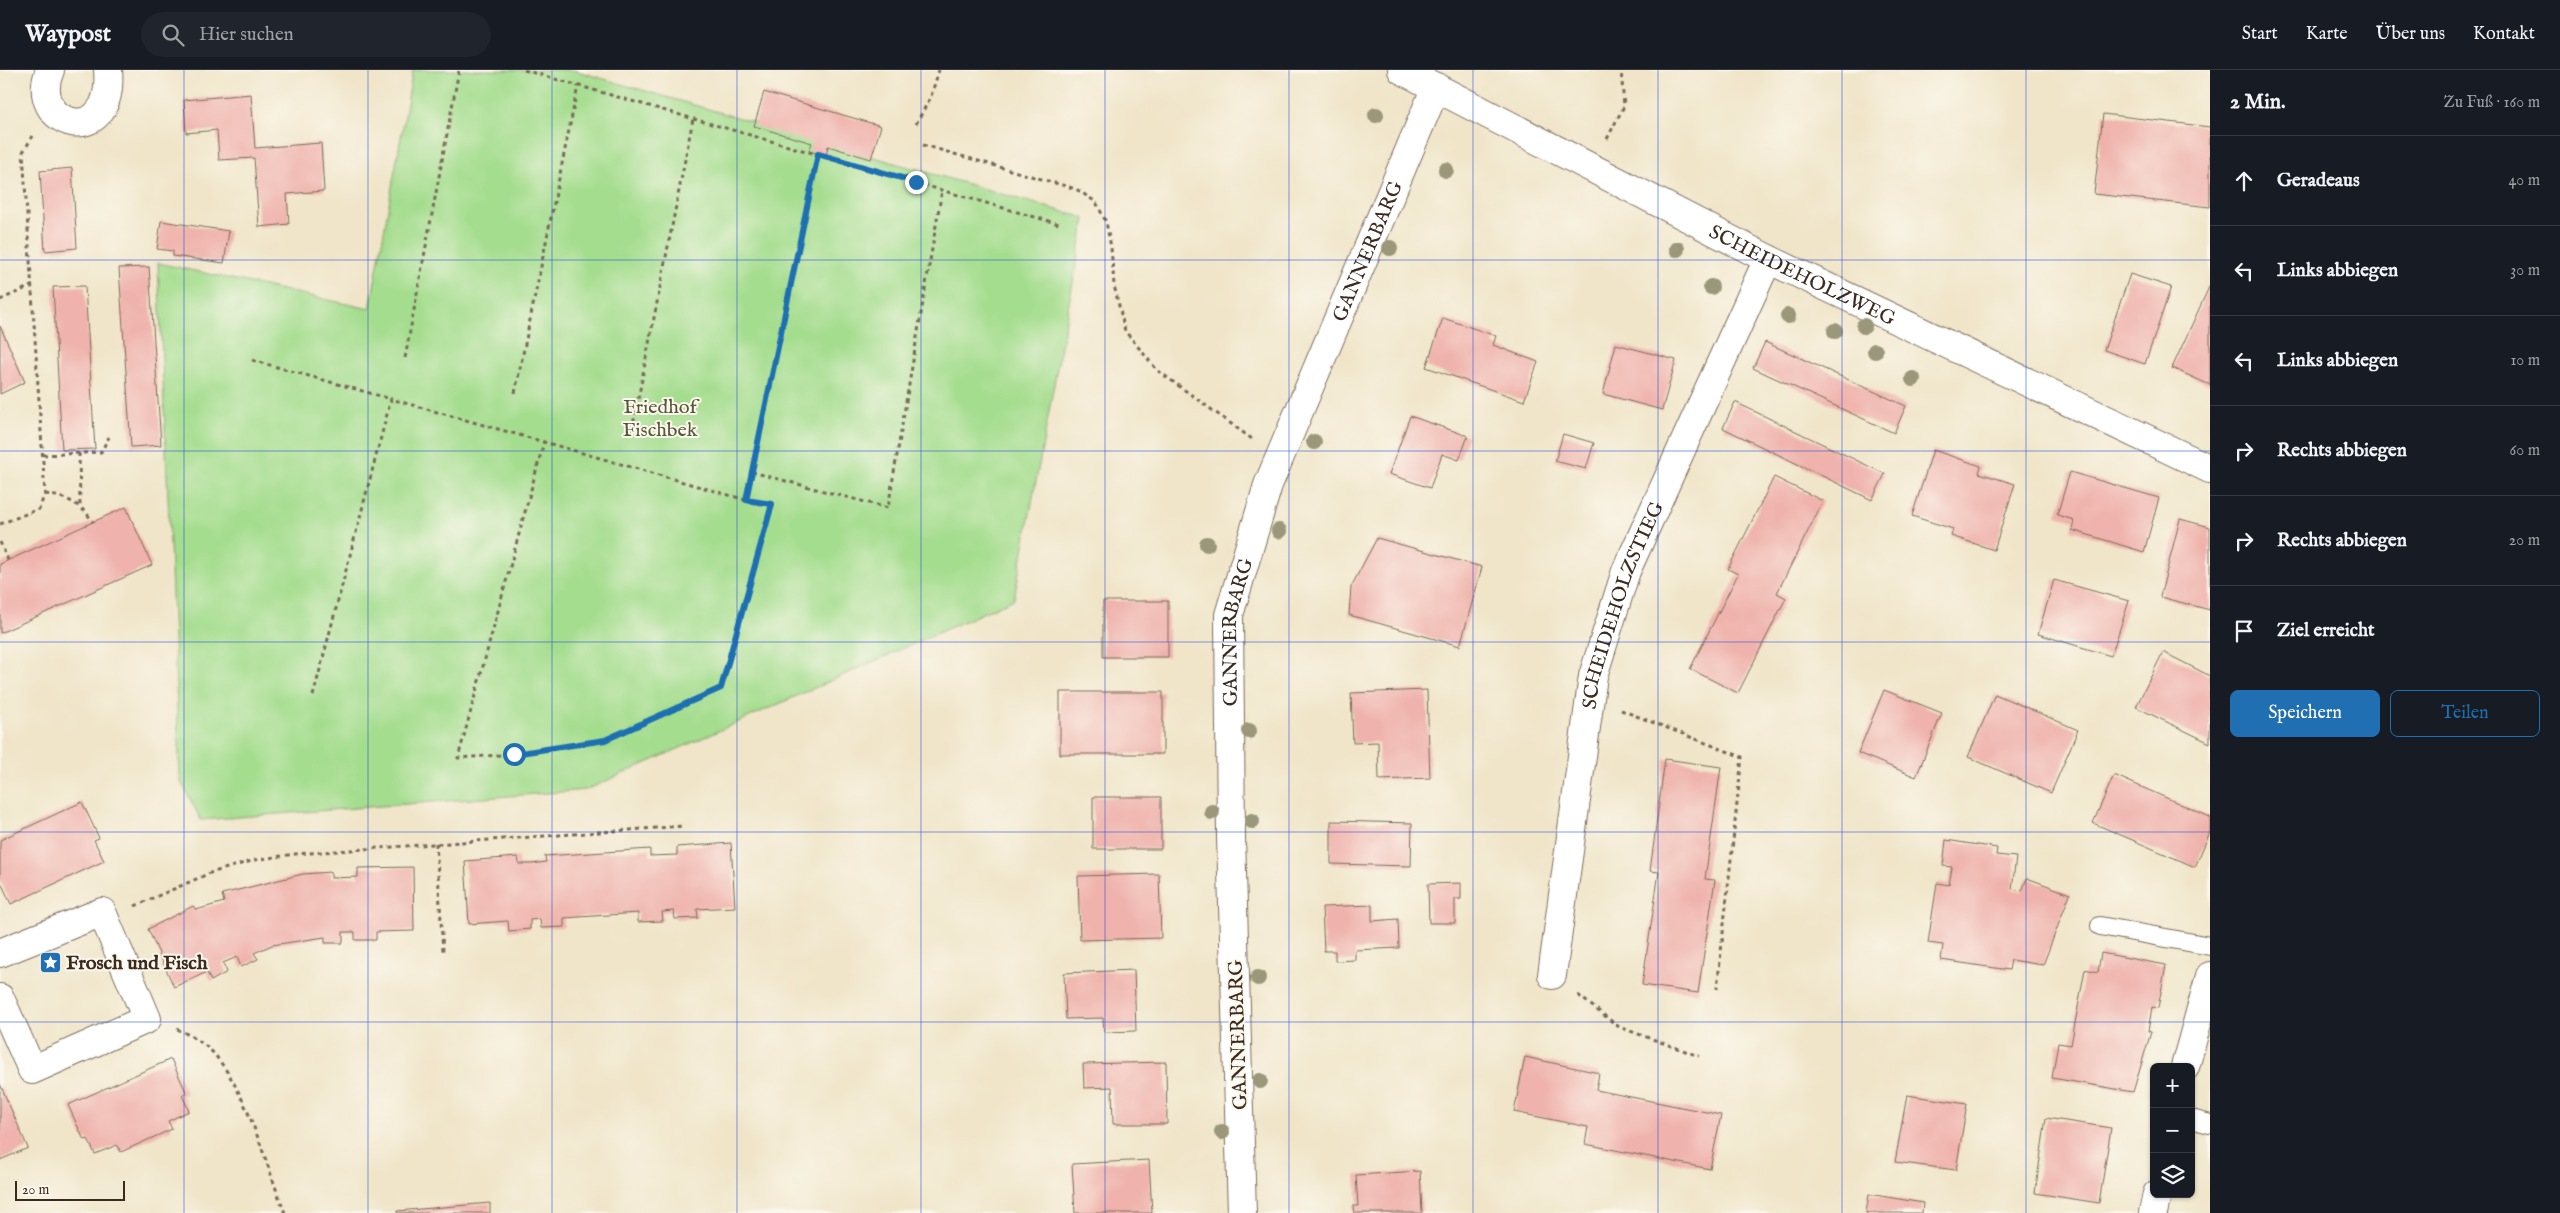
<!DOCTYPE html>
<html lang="de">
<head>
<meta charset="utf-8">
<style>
	:root { --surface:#171b24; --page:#20242c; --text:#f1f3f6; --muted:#9ea1a6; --line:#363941; --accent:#1f6fb2 }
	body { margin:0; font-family:"IM FELL English",serif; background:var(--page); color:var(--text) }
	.controls { position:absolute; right:15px; bottom:15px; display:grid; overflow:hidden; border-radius:8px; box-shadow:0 1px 4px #0004 }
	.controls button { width:45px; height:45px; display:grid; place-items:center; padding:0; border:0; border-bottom:1px solid var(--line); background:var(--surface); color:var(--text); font:25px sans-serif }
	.scale { position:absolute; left:15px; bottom:12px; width:110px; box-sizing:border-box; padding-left:5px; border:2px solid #3b2a1e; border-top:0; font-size:14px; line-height:18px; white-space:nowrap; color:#3b2a1e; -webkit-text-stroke:4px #fbf7ec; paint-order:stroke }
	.stop { position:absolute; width:15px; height:15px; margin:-11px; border:4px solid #1f6fb2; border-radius:50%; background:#fff }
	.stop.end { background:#1f6fb2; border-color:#fff; box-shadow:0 1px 5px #0008 }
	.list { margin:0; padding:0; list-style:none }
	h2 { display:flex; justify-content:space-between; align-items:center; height:65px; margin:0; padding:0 20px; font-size:21px }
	h2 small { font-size:16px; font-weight:400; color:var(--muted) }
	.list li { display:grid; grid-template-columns:32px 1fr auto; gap:15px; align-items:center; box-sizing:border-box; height:90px; padding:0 20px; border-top:1px solid var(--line) }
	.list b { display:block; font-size:19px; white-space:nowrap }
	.list em { font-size:16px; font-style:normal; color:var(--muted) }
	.actions { display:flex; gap:10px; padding:15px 20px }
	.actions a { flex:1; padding:11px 0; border:1px solid var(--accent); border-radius:8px; text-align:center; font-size:18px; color:var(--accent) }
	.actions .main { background:var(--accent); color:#fff }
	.icon { flex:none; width:28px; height:28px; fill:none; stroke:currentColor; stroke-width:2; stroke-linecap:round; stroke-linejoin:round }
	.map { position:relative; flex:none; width:2210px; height:1143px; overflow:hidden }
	header { display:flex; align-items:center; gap:30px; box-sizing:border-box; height:70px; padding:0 25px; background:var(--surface); border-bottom:1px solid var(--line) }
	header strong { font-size:24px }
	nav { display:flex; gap:28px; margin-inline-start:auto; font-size:18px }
	.search { width:350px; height:45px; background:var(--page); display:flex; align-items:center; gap:12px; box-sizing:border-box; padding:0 18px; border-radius:28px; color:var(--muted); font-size:19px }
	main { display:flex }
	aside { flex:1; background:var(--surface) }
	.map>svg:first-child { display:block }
	.green { fill:#a4dd8e; stroke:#708456 }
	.building { fill:#efb2ac }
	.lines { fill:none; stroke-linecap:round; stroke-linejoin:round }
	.service-casing { stroke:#7a6b5a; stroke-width:20 }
	.minor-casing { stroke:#7a6b5a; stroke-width:30 }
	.path { stroke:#7a6b5a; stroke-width:3; stroke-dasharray:4 4; stroke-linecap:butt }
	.service { stroke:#fff; stroke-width:18 }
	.minor { stroke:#fff; stroke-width:28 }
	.tree { fill:#9b977a }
	.route { stroke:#1f6fb2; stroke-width:6 }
	.grid { fill:none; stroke:#1d4ed8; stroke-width:1; stroke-opacity:0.55 }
	.labels { text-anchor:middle; stroke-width:4; stroke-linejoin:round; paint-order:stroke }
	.street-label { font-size:20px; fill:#3b2a1e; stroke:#fbf7ec }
	.park-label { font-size:20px; fill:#55573a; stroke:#fbf7ec }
	.poi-label { font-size:20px; font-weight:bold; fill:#3b2a1e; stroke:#fbf7ec; text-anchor:start }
</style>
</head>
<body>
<header>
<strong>Waypost</strong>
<div class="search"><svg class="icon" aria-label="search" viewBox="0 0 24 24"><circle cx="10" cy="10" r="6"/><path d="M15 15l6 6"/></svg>Hier suchen</div>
<nav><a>Start</a><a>Karte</a><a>Über uns</a><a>Kontakt</a></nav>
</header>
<main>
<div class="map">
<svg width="2210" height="1143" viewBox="0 0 2210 1143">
	<rect width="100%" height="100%" fill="#fbf7ec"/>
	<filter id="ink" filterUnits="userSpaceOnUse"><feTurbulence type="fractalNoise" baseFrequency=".02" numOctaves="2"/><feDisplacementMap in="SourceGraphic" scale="10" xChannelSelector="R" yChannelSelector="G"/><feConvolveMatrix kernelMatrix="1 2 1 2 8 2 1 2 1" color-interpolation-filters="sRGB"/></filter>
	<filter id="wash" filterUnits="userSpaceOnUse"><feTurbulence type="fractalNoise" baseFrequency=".0096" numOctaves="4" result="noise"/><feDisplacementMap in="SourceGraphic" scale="20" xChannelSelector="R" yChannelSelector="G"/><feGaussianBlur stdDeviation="1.12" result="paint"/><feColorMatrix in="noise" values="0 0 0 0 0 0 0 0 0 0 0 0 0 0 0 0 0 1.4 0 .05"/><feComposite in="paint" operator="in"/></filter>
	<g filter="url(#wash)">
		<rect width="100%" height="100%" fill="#f0e5c9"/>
		<path class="green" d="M413 0H573L1085 148 1014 529 586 720 201 750 180 710 158 193 370 239Z"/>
		<g id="blocks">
			<path class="building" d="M764 22 881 56 871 89 828 76 826 86 809 81 812 73 754 56Z
				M251 24 255 78 321 73 324 121 287 124 289 154 259 157 254 88 219 90 217 60 186 63 184 30Z
				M2103 44 2210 57V137L2094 124Z
				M72 98 77 178 45 181 40 101Z
				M161 151 229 161 224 193 173 186V181L157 179Z
				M149 197 161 375 131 377 119 198Z
				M2130 204 2171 217 2145 294 2104 280Z
				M2210 215V315L2172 298Z
				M85 216 95 379 62 380 53 217Z
				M1443 248 1496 266 1493 275 1538 292 1524 331 1426 297Z
				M0 256 25 312 0 324Z
				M1765 272 1906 336 1894 363 1753 298Z
				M1616 274 1676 290 1662 340 1603 324Z
				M1735 332 1885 404 1872 430 1723 358Z
				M1410 346 1468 366 1459 390 1442 384 1430 418 1389 404Z
				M1563 364 1594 373 1586 399 1555 391Z
				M1933 380 1981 396 1979 403 2015 414 1994 480 1951 466 1953 459 1912 446Z
				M2070 402 2159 428 2144 482 2072 460 2074 450 2057 445Z
				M1774 407 1823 431 1777 523 1786 528 1738 623 1690 599 1738 504 1728 499Z
				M126 437 152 495 0 563V494Z
				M2180 449 2210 457V540L2160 527Z
				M1377 468 1482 497 1460 576 1349 545 1351 517Z
				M2054 510 2129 531 2111 586 2038 564Z
				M1103 531H1168V587H1103Z
				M2163 582 2210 606V673L2136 637Z
				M1427 620 1430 708 1379 710 1378 672 1353 673 1351 623Z
				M1884 620 1942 643 1916 707 1858 683Z
				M1060 622H1163V684H1060Z
				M1995 624 2078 660 2051 723 1968 687Z
				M1665 689 1721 697 1705 809 1715 810 1698 923 1642 915 1659 802 1650 801Z
				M2114 705 2210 747V762L2195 797 2093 753Z
				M1093 727H1161V779H1093Z
				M82 732 99 768 94 770 104 791 11 834 0 810V770Z
				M1331 751 1412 753 1411 796 1331 794Z
				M1946 770 1997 778 1996 785 2016 787 2012 819 2022 821 2027 808 2070 824 2043 895 2011 890 2009 900 1941 890 1943 875 1928 873 1937 813 1949 815 1952 797 1943 796Z
				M731 773 735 837 697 839 698 848 675 849 674 841 662 842 663 851 638 852V843L564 848V857L541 858 540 849 530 850V859L509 861 508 851 469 854 465 791 518 787 519 794H532L546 792 545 786 650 779V786L677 785V777Z
				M413 797 414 861 376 862V870H355V862H343V873H325V867L272 875 254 883 258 889 241 897 237 887 223 893 227 902 211 911 207 902 174 917 148 859 193 836 196 840 224 832 222 824 303 804 331 802V808L358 807V798Z
				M1159 804 1161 868 1080 870 1078 806Z
				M1461 813V829H1455V853H1429L1428 814Z
				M1372 835V851L1398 849 1399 878 1355 880V890L1335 891V881H1324L1322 837Z
				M2101 883 2166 895 2158 938 2152 937 2148 961 2151 962 2133 1022 2052 1008 2058 973 2071 975 2085 899 2098 902Z
				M1134 900 1136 961 1104 962 1103 948 1066 949 1064 903Z
				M1525 987 1599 1003 1596 1020 1721 1045 1710 1099 1585 1074 1588 1057 1514 1042Z
				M171 989 187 1024 182 1025 189 1041 168 1051 172 1059 121 1082 117 1075 95 1084 88 1069 84 1070 68 1035Z
				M1166 992 1167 1054H1113L1112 1017 1084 1018 1083 994Z
				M0 1014 28 1078 0 1090Z
				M1907 1025 1967 1034 1956 1100 1895 1092Z
				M2046 1048 2111 1058 2099 1133 2035 1123Z
				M1149 1090 1152 1143H1075L1072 1094Z
				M1420 1101 1422 1143H1354L1353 1136H1358L1356 1105Z
				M1869 1124 1923 1133 1922 1143H1866Z
				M490 1133V1143H397V1141Z"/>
		</g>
	</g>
	<g filter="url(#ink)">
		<use href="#blocks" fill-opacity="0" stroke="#7a6b5a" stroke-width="1"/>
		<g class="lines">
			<defs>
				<path id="service" d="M2100 856 2210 876
					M2191 1049 2210 1054"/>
				<g id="minor">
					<path d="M50 0C26 57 115 82 108 0"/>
					<path id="s1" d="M1402 0 1768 189 2210 399"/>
					<path d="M0 883 102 842 147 949 32 1000 0 928"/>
					<path id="s2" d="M1552 905 1593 606 1626 501 1768 189"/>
					<path d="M2185 997 2210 906"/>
					<path id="s3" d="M1242 1143 1231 767 1229 545 1268 415 1436 17"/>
					<path d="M2153 1143 2157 1124"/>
				</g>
			</defs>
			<use href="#service" class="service-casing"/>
			<use href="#minor" class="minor-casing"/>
			<path class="path" d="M524 0 1059 154
				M916 54 931 26 939 0
				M1607 69 1624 36 1621 0
				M923 75 1076 119 1096 132 1106 152 1111 177 1114 215 1125 261 1157 300 1252 369
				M0 230 31 216
				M405 288 459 0
				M252 290 391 329
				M515 323 578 16
				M632 360 693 49
				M79 383 80 436
				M43 385 101 382 109 367
				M752 402 888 438 942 120
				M45 424C67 427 81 434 93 452
				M746 430 544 372 458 688 514 684 605 670 721 618 772 434 746 430 818 84
				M0 454 39 439 45 424 23 82 33 66
				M0 472 8 490
				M313 626 391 329 544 372
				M1621 640 1742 687 1717 919
				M436 773 443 881
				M135 836 210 803 255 790 295 784 684 756
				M1578 925 1619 957 1699 986
				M177 959C190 965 206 974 215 985 249 1026 265 1093 285 1143"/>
			<use href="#service" class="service"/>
			<use href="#minor" class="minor"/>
		</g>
		<g class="tree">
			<circle cx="1376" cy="45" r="8"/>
			<circle cx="1446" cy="100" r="8"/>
			<circle cx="1390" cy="178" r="8"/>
			<circle cx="1677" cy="179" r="8"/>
			<circle cx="1711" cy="217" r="8"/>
			<circle cx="1788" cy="246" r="8"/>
			<circle cx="1864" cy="256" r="8"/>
			<circle cx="1835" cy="261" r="8"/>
			<circle cx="1875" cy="281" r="8"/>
			<circle cx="1913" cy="309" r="8"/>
			<circle cx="1314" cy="372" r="8"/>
			<circle cx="1279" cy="461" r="8"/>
			<circle cx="1207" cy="474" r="8"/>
			<circle cx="1249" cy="661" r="8"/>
			<circle cx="1212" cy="742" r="8"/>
			<circle cx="1252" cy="751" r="8"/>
			<circle cx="1258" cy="908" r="8"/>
			<circle cx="1260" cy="1011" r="8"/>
			<circle cx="1222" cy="1062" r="8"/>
		</g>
	</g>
	<g class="lines" filter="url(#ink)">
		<path class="route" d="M514 684 605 670 721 618 772 434 746 430 818 84 916 112"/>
	</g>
	<path class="grid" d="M184 0V1143M368 0V1143M552 0V1143M737 0V1143M921 0V1143M1105 0V1143M1289 0V1143M1473 0V1143M1658 0V1143M1842 0V1143M2026 0V1143M0 190H2210M0 381H2210M0 572H2210M0 762H2210M0 952H2210"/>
	<defs>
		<symbol id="sight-square" viewBox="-11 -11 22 22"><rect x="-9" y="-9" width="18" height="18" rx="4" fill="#1f6fb2" stroke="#fbf7ec"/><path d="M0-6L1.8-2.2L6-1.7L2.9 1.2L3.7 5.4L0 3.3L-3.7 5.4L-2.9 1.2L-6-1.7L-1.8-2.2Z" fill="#fff"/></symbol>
	</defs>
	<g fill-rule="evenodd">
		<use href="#sight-square" x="38" y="880" width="25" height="25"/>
	</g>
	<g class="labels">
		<g class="street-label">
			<text dy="7" stroke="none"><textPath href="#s3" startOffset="988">GANNERBARG</textPath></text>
			<text dy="7" stroke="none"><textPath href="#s1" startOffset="450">SCHEIDEHOLZWEG</textPath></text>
			<text dy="7" stroke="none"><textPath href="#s2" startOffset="378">SCHEIDEHOLZSTIEG</textPath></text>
			<text dy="7" stroke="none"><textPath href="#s3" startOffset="582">GANNERBARG</textPath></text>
			<text transform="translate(1237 965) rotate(-92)" y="7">GANNERBARG</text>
		</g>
		<g class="park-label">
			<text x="660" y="343">Friedhof<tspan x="660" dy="23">Fischbek</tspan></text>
		</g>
		<g class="poi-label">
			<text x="66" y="899">Frosch und Fisch</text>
		</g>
	</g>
</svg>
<div class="controls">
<button>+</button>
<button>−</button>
<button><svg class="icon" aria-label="layers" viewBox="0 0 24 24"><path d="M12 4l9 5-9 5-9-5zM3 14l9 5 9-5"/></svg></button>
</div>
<div class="scale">20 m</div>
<div class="stop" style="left:514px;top:684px"></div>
<div class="stop end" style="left:916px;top:112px"></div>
</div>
<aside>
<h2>2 Min.<small>Zu Fuß · 160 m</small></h2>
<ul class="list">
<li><svg class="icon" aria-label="ahead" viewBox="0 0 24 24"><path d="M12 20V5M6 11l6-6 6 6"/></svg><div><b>Geradeaus</b></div><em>40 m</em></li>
<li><svg class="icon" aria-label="left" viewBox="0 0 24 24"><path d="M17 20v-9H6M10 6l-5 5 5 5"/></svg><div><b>Links abbiegen</b></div><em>30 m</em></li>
<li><svg class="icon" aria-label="left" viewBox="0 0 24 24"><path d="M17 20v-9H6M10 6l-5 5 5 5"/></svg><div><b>Links abbiegen</b></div><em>10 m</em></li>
<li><svg class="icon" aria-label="right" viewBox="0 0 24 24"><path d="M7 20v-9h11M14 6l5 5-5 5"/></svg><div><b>Rechts abbiegen</b></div><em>60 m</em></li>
<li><svg class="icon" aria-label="right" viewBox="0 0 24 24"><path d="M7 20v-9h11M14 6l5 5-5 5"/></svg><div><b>Rechts abbiegen</b></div><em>20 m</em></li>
<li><svg class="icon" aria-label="arrive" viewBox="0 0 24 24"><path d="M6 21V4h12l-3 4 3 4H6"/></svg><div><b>Ziel erreicht</b></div></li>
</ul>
<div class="actions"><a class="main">Speichern</a><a>Teilen</a></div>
</aside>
</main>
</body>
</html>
